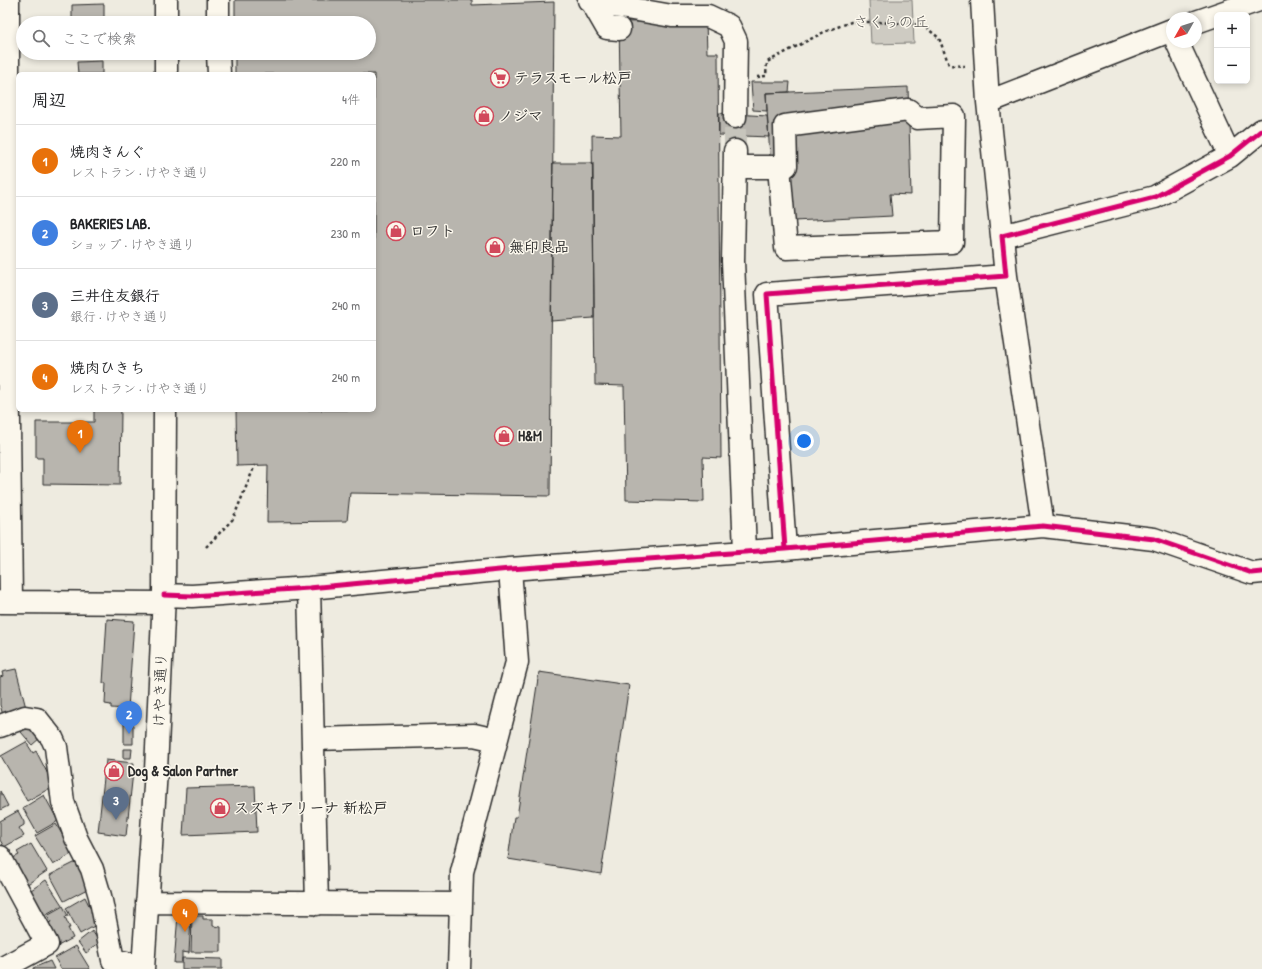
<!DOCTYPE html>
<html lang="ja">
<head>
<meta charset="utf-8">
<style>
	:root { --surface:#fff; --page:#f2f2f2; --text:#202124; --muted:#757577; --line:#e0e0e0; --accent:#d1495b }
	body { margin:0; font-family:"Patrick Hand","Klee One",sans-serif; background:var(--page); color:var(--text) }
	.controls { position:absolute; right:12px; top:12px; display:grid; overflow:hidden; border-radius:6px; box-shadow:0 2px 6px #0003 }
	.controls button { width:36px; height:36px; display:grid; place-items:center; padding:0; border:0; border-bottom:1px solid var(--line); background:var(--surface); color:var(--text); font:20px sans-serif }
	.compass { position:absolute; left:1166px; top:12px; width:36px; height:36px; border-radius:50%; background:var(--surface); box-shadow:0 2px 6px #0003; rotate:231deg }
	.you { position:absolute; left:804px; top:441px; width:14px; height:14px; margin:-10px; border:3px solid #fff; border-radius:50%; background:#1a73e8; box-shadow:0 0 0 6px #1a73e833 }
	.badge { display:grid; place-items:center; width:26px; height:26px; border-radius:50%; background:var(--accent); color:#fff; font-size:13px; font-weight:700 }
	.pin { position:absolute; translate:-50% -33px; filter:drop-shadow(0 1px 2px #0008) }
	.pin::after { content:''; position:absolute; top:21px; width:14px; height:12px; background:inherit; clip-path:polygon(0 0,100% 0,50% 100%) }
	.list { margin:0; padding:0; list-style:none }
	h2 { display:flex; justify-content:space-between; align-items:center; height:52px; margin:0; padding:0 16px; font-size:17px }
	h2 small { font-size:13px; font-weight:400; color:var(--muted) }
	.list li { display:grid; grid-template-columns:26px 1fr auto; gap:12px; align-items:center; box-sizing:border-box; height:72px; padding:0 16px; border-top:1px solid var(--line) }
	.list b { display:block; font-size:15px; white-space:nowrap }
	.list p { margin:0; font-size:13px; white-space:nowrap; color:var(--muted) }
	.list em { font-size:13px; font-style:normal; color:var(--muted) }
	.icon { flex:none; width:22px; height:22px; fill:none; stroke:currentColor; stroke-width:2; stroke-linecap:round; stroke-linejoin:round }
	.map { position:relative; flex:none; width:1262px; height:969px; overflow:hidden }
	.search { position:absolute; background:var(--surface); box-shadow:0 2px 6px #0003; left:16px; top:16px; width:360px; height:44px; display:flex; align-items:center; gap:10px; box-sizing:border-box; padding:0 14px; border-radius:22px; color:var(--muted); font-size:15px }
	.panel { position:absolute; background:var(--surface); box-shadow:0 2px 6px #0003; left:16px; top:72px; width:360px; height:340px; border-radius:6px }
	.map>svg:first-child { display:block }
	.green { fill:#cecbc2; stroke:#7c7b76 }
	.building { fill:#b8b5ae; stroke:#2b2b2b }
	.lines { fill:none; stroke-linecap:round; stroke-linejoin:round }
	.minor-tunnel { stroke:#c7c5bc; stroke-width:22; stroke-dasharray:22 11; stroke-linecap:butt }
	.minor-casing { stroke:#2b2b2b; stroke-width:25 }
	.path { stroke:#2b2b2b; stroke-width:2.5; stroke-dasharray:3 3; stroke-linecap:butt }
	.minor { stroke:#fbf7ec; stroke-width:22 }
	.cycleway-casing { stroke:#fbf7ec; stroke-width:8 }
	.cycleway { stroke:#d6006c; stroke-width:5 }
	.labels { text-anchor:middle; stroke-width:3; stroke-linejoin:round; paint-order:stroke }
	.park-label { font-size:15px; fill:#545351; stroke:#fbf7ec }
	.poi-label { font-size:15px; font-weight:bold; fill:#2b2b2b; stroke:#fbf7ec; text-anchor:start }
	.street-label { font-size:15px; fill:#2b2b2b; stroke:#fbf7ec }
</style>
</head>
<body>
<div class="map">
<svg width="1262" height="969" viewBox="0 0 1262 969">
	<rect width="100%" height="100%" fill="#eeebe0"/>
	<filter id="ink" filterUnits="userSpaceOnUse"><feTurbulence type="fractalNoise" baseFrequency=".025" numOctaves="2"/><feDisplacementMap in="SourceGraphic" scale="8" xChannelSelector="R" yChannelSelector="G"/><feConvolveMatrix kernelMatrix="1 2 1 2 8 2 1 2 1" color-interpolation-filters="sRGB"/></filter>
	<g filter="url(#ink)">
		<path class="green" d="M869 0H912L914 43 871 44Z"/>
		<path class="building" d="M235 0H472V5L554 2 550 496 350 493 347 521 267 522 268 465 237 466 236 410H374V74H235V53H369V23H235Z
			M104 4V23H72V5Z
			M706 21 707 53H718L721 458 703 457 704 502 626 500 624 386 595 385 592 135 621 136 619 22Z
			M102 61V74H78L77 62Z
			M751 82H790L789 92 766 93 767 111 753 110Z
			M908 87 911 195 890 194 892 216 774 222 766 93Z
			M719 113 767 116 769 137 719 135Z
			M553 163H593L594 318 551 321Z
			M94 410H121L120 485 43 484V458H36V422H94Z
			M107 619 134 621 128 709 111 708V705L105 704 106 683H103Z
			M16 669 26 708 3 715 0 705V677L3 676 2 672Z
			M539 672 629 685 601 874 508 859 514 817H517Z
			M124 718H133V744H124Z
			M30 725 40 738 32 745 21 732Z
			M26 742 33 753 36 751 54 786 27 801 1 756Z
			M123 749H132L131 758H123Z
			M106 760 134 763 126 836 98 832Z
			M255 786 257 832 183 835 186 788Z
			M0 791 8 806 0 810Z
			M44 795 58 821 37 833 23 808Z
			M18 811 24 822V825L19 828 24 836 4 847 0 840V821Z
			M56 824 73 853 53 865 35 836Z
			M31 844 47 871 26 885 13 858 19 855 17 852Z
			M74 863 77 864 89 888 64 901 50 875Z
			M46 880 62 905 41 917 28 892Z
			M85 897 98 924 80 934 66 908Z
			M63 906 68 916 65 917 70 928H68L73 938 56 947 46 924 51 922 47 915Z
			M178 915 191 916 189 953 182 952V963H174Z
			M192 916H203V919H213V926L221 927V952H191Z
			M92 931 100 942 86 953 78 942Z
			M76 946 90 969H61L55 958Z
			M182 958 222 959V969H182Z
			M50 961 54 969H33V968Z"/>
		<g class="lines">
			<path class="minor-tunnel" d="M735 151V117"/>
			<defs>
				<path id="minor" d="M8 0V334L11 602
					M166 0V23
					M218 0V23
					M589 0 592 2 672 16H708L729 26 736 41 735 117
					M982 0 988 102 1002 236
					M592 2 607 28 619 29
					M1196 22 1259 0
					M1177 42 1230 156
					M166 53V74
					M218 53 219 74
					M988 102 1172 30
					M735 151 733 261 745 551
					M735 167H779L786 248 952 242 954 116 917 118 908 110 785 126 786 166 779 167
					M1006 276 1043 526
					M785 549 767 294 1006 276 1002 236 1155 197 1230 156 1262 130
					M309 588 317 904
					M164 595 192 596 309 588 510 569 785 549 1043 526 1154 539 1252 573 1262 572
					M0 602 164 603
					M0 726 25 717 37 719 52 738 56 747 63 802 76 838 92 869 100 896 113 960 143 967
					M313 739 474 735 496 740
					M0 857 47 944 1 969
					M147 902 461 904
					M143 969 156 770 164 595 165 410
					M459 969 462 872 517 662 510 569"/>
			</defs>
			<use href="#minor" class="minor-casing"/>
			<path class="path" d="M757 77 766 76 767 62 824 32 851 22H878L923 25 939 38 949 65 965 66
				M206 547 233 519 255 465"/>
			<use href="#minor" class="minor"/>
			<defs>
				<path id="cycleway" d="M785 549 767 294 1006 276 1002 236 1155 197 1230 156 1262 130
					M164 595 192 596 309 588 510 569 785 549 1043 526 1154 539 1252 573 1262 572"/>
			</defs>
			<use href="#cycleway" class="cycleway-casing"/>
			<use href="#cycleway" class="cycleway"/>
		</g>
	</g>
	<defs>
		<symbol id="supermarket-ring" viewBox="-11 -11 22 22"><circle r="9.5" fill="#fbf7ec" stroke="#d1495b" stroke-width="1.5"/><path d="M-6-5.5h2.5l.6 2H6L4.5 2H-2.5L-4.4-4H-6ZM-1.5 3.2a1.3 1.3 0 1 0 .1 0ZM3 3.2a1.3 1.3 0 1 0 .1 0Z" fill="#d1495b"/></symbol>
		<symbol id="shop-ring" viewBox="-11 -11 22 22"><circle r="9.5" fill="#fbf7ec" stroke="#d1495b" stroke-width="1.5"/><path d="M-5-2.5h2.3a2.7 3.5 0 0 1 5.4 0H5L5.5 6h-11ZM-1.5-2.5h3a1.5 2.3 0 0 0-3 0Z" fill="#d1495b"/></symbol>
	</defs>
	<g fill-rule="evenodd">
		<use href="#supermarket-ring" x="489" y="67" width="22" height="22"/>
		<use href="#shop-ring" x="473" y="105" width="22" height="22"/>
		<use href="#shop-ring" x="385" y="220" width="22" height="22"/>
		<use href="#shop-ring" x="484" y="236" width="22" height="22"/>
		<use href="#shop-ring" x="493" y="425" width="22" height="22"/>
		<use href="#shop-ring" x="103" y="760" width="22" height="22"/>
		<use href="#shop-ring" x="209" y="797" width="22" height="22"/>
	</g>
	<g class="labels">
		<g class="park-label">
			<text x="891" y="27">さくらの丘</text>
		</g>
		<g class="poi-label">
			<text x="514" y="83">テラスモール松戸</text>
			<text x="498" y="121">ノジマ</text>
			<text x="410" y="236">ロフト</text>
			<text x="509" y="252">無印良品</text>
			<text x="518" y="441">H&amp;M</text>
			<text x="128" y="776">Dog &amp; Salon Partner</text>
			<text x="234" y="813">スズキアリーナ 新松戸</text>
		</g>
		<g class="street-label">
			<text transform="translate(160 690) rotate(-88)" y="5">けやき通り</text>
		</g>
	</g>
</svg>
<div class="controls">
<button>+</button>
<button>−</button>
</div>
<svg class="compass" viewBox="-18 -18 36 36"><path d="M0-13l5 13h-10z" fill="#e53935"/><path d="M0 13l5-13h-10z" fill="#757577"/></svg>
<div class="you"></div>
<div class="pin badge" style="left:80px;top:453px;background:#e8710a">1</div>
<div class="pin badge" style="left:129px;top:734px;background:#3f7fe0">2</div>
<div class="pin badge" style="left:116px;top:820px;background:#5c6f8a">3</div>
<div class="pin badge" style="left:185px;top:932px;background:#e8710a">4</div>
<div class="search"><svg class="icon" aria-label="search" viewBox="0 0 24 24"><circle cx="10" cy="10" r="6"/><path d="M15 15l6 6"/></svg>ここで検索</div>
<section class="panel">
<h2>周辺<small>4件</small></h2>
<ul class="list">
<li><span class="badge" style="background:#e8710a">1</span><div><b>焼肉きんぐ</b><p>レストラン · けやき通り</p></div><em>220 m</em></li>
<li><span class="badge" style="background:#3f7fe0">2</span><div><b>BAKERIES LAB.</b><p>ショップ · けやき通り</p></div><em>230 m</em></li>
<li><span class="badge" style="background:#5c6f8a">3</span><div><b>三井住友銀行</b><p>銀行 · けやき通り</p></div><em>240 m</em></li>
<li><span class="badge" style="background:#e8710a">4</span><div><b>焼肉ひきち</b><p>レストラン · けやき通り</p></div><em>240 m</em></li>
</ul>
</section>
</div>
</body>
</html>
